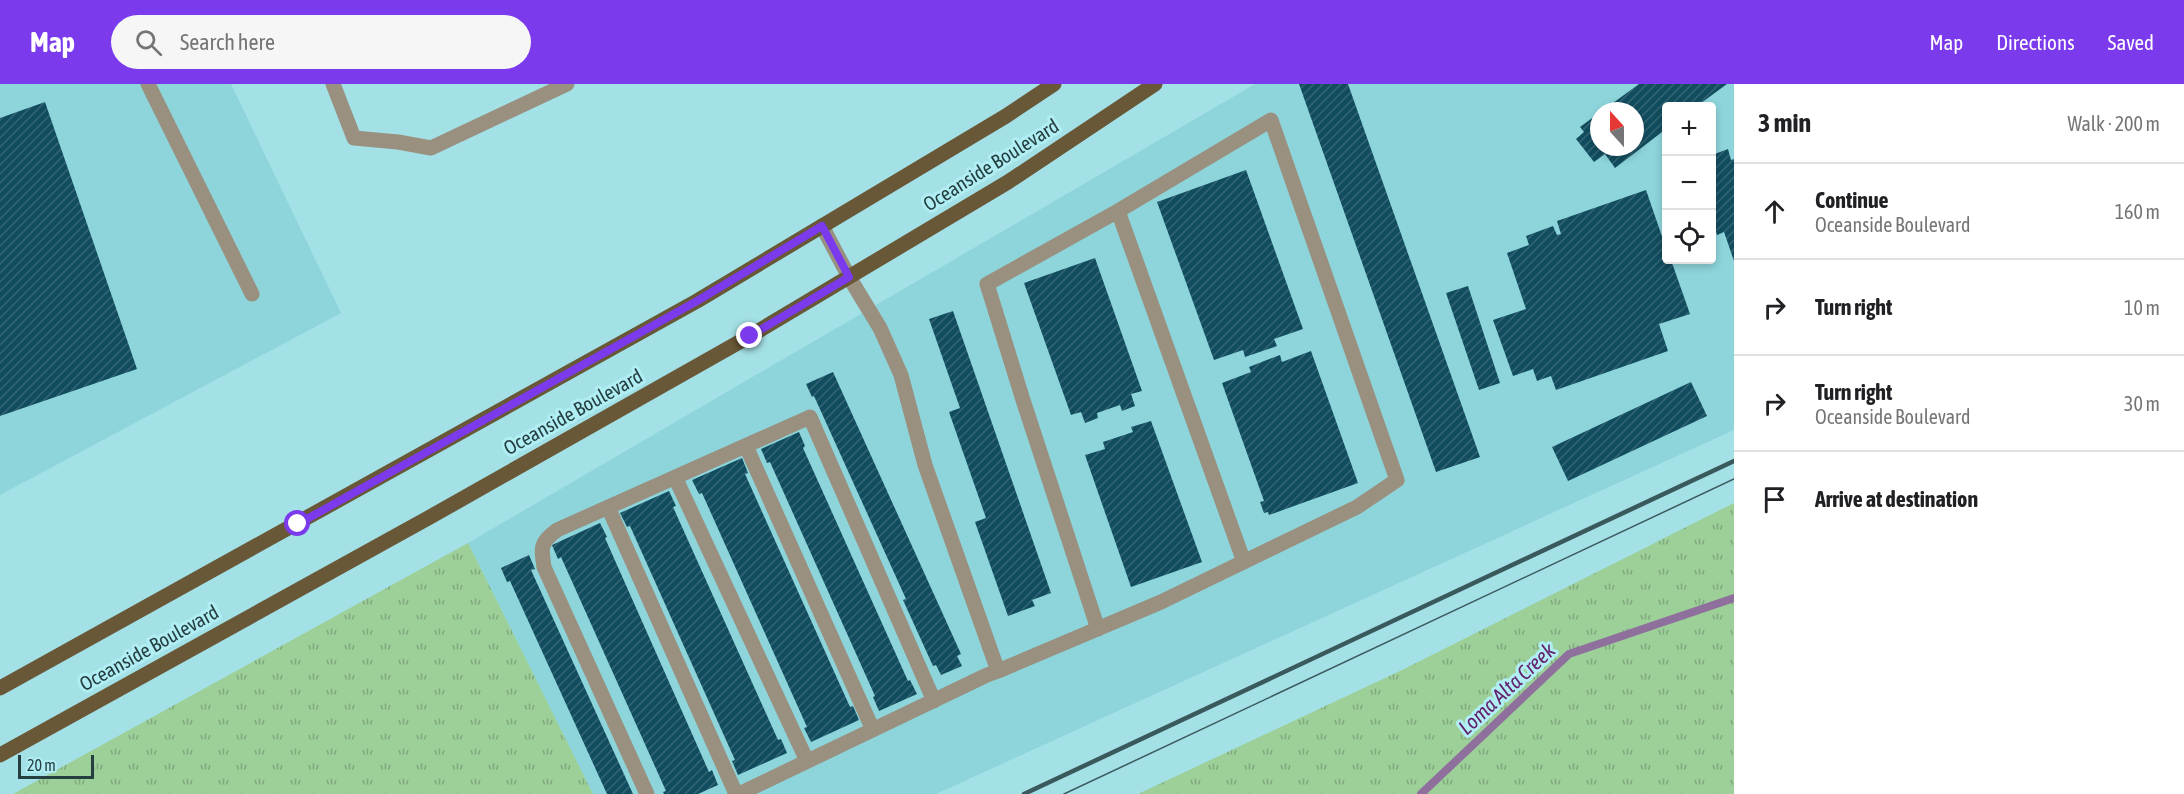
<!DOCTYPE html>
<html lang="en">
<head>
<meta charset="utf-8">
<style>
	:root { --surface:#fff; --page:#f6f6f6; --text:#202124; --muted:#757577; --line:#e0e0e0; --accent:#7c3aed }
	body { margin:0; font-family:"Asap Condensed",sans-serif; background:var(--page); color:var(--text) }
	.controls { position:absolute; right:18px; top:18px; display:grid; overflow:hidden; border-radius:6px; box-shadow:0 3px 9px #0003 }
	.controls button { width:54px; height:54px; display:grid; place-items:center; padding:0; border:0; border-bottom:2px solid var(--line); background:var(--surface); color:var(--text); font:30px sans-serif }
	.compass { position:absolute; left:1590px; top:18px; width:54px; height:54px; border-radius:50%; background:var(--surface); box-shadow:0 3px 9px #0003; rotate:339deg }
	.scale { position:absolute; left:18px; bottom:15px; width:76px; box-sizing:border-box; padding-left:6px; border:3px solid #253f41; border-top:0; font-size:16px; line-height:21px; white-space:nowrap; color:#253f41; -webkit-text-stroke:4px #b0eef4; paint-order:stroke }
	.stop { position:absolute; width:18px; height:18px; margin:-14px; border:4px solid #7c3aed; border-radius:50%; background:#fff }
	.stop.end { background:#7c3aed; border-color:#fff; box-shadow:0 2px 6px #0008 }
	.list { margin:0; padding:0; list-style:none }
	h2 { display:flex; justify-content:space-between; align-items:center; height:78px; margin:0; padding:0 24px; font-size:26px }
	h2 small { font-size:20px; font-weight:400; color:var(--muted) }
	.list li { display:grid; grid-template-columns:39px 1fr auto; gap:18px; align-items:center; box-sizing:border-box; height:96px; padding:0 24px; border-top:2px solid var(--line) }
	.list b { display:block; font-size:22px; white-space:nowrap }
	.list p { margin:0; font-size:20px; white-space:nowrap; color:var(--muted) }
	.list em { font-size:20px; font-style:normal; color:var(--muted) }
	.icon { flex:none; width:33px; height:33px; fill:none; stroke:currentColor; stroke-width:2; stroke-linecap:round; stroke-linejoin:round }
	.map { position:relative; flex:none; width:1734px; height:710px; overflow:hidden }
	header { display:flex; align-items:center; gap:36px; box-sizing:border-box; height:84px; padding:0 30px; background:var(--accent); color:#fff }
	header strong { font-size:28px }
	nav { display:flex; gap:33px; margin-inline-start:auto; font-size:21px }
	.search { width:420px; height:54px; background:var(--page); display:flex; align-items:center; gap:15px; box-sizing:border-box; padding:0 21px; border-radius:33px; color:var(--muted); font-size:22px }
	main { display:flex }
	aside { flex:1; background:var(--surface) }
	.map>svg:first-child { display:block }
	.built { fill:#8dd5db; fill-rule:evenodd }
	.grass { fill:url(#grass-tufts) }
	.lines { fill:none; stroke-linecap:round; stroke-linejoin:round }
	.stream { stroke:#8f709d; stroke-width:8 }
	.building { fill:url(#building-hatch) }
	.minor { stroke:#9a907f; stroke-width:15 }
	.major { stroke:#695837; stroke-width:15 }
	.tram { stroke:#3a595c; stroke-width:1.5 }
	.rail { stroke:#3a595c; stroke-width:4.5 }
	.route { stroke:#7c3aed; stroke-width:8 }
	.labels { text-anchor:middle; stroke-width:6; stroke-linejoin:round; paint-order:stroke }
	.street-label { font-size:20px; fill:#253f41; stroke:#b0eef4 }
	.water-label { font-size:21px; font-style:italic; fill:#64206c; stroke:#b0eef4 }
</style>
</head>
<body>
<header>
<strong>Map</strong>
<div class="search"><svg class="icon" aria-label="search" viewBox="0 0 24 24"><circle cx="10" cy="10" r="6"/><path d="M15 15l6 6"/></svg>Search here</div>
<nav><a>Map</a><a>Directions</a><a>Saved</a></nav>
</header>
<main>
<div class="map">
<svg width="1734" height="710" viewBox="0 0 1734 710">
	<defs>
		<pattern id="grass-tufts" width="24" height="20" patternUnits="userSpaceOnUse" patternTransform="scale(1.5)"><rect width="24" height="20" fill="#9dcf99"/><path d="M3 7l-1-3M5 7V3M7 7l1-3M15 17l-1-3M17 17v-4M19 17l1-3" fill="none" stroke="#80a97e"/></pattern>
		<pattern id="building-hatch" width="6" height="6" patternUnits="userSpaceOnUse" patternTransform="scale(1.5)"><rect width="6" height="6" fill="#114d5f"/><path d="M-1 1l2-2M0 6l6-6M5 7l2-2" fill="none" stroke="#346574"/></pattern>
	</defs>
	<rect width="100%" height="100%" fill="#a3e1e6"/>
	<path class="built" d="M0 0H231L341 229 0 411Z
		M1255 0H1734V346L936 710H593L468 459ZM1666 22H1712V176H1666ZM1599 27H1635V63H1599Z"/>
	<path class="grass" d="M1734 419V710H1138L1402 586Z
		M468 459 593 710H13Z"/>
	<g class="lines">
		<path class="stream" d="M1421 710 1569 570 1734 514"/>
	</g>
	<path class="building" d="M1299 0H1348L1480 373 1436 388Z
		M1639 0H1727L1697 22H1666V45L1615 84 1605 70 1594 78 1576 55 1584 48 1580 43 1599 29V63H1635V27H1602Z
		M45 18 137 285 0 332V34Z
		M1728 65 1731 76 1734 75V177L1724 148 1717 151 1712 135V71Z
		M1246 86 1303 245 1274 255 1277 262 1245 273 1243 266 1214 276 1157 118Z
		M1646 106 1666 164V176H1671L1690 230 1659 240 1668 267 1556 306 1551 292 1537 297 1533 285 1513 292 1493 236 1526 225 1507 169 1529 161 1526 152 1553 142 1557 151 1561 150 1557 137Z
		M1095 174 1142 307 1131 310 1135 322 1122 327 1120 321 1097 329 1098 334 1085 339 1081 328 1071 331 1024 199Z
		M1468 202 1500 299 1479 306 1446 209Z
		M953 227 1051 509 1032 516 1035 522 1008 532 975 438 986 434 949 328 960 324 929 235Z
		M1311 267 1358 399 1269 431 1268 428 1264 429 1260 418 1264 417 1222 299 1251 288 1249 283 1280 271 1282 278Z
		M833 288 961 570 957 572 962 582 941 591 936 581 933 582 903 516 906 515 814 312 812 313 806 300Z
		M1691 298 1707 332 1568 397 1552 363Z
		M1151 337 1202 478 1131 503 1085 371 1105 365 1103 358 1133 348 1131 343Z
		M799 348 805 362 803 364 908 597 910 596 917 610 879 627 873 613 875 612 770 378 767 379 761 365Z
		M742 374 748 389 745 390 850 623 853 622 859 636 811 658 804 644 807 643 702 409 699 410 692 396Z
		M669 407 676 422 673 423 778 656 781 655 787 669 738 691 732 677 735 676 630 442 627 443 620 429Z
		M600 439 607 453 605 454 709 688 712 686 718 701 698 710H664L663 708 666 707 561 473 558 475 552 461Z
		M529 471 535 485 531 486 633 710H607L510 497 507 498 501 484Z"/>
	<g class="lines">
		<path class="minor" d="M148 0 252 210
			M333 0 354 54 398 58 431 64 567 0
			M1118 127 1244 478
			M822 142 849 193 880 244 901 291 925 381 998 587
			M746 362 873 646
			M675 393 807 677
			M608 423 736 710
			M647 710 544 483C541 462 540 459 557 446L810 333 934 617
			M739 710 987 591 998 587 1161 518 1357 423 1397 396 1271 36 1118 127 987 200 1023 316 1098 545"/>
		<path class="major" d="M0 604 697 217 1006 32 1054 0
			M0 671 430 433 750 252 1008 98 1155 0"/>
		<path class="tram" d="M1064 710 1734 395"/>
		<path class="rail" d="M1024 710 1734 377"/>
	</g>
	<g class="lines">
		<path class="route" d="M298 440 697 217 822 142 849 193 750 252"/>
	</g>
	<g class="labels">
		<g class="street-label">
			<text transform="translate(991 81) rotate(-32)" y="7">Oceanside Boulevard</text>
			<text transform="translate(573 328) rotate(-29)" y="7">Oceanside Boulevard</text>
			<text transform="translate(149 564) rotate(-29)" y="7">Oceanside Boulevard</text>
		</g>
		<g class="water-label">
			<text transform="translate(1507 605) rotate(-43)" y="7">Loma Alta Creek</text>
		</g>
	</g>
</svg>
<div class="controls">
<button>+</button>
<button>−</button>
<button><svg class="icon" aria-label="locate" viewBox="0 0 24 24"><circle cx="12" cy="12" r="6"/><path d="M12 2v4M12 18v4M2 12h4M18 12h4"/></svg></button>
</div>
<svg class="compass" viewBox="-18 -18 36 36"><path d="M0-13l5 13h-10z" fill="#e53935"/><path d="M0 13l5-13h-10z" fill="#757577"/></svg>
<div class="scale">20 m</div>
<div class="stop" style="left:298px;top:440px"></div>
<div class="stop end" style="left:750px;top:252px"></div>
</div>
<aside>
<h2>3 min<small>Walk · 200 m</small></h2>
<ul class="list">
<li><svg class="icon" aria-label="ahead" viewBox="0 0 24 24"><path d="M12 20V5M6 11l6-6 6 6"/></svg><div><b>Continue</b><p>Oceanside Boulevard</p></div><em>160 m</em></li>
<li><svg class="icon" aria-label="right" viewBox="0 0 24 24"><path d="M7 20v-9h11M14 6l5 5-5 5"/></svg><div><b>Turn right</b></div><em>10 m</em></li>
<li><svg class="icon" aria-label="right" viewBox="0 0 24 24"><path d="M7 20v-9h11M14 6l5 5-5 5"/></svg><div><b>Turn right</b><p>Oceanside Boulevard</p></div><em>30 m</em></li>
<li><svg class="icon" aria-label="arrive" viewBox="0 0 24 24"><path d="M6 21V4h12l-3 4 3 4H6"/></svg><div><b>Arrive at destination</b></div></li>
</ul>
</aside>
</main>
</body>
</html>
